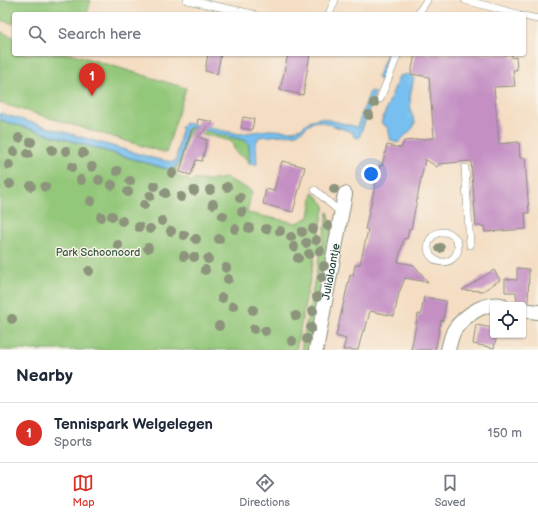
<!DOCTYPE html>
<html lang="en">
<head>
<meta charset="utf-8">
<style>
	:root { --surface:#fff; --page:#f2f2f3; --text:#1f2937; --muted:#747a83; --line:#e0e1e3; --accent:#d93025 }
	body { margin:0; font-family:"Balsamiq Sans",sans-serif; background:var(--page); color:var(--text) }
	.controls { position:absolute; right:12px; bottom:12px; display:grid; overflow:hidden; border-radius:4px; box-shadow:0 1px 3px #0004 }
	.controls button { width:36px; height:36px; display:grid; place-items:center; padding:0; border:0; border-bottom:1px solid var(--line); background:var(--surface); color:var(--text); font:20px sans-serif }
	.you { position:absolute; left:371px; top:174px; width:14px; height:14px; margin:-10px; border:3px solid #fff; border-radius:50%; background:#1a73e8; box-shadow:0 0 0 6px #1a73e833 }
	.badge { display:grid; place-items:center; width:26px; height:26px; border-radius:50%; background:var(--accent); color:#fff; font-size:13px; font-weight:700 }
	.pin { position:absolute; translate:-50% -33px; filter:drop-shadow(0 1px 2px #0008) }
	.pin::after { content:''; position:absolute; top:21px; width:14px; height:12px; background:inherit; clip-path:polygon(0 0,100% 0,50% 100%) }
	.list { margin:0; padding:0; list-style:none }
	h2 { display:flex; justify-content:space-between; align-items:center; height:52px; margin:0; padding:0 16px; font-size:17px }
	h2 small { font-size:13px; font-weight:400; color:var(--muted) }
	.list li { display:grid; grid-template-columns:26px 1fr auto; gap:12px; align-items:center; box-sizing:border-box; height:60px; padding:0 16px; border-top:1px solid var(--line) }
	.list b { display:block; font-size:15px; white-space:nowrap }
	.list p { margin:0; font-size:13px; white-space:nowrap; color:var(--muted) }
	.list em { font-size:13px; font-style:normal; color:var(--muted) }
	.icon { flex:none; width:22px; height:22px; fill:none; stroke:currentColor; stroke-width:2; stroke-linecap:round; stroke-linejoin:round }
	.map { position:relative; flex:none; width:538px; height:350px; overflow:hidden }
	.search { position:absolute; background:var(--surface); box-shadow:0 1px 3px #0004; left:12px; right:12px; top:12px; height:44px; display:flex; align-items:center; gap:10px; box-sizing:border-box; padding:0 14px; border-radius:4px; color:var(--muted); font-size:15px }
	.sheet { height:112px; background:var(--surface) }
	nav { display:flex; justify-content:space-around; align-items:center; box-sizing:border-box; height:56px; border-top:1px solid var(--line); background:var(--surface); font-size:11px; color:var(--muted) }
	nav a { display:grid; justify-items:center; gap:2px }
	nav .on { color:var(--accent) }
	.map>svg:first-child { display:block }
	.green { fill:#93c779; stroke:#598256 }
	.water { fill:#77bfef; stroke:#4b7e92 }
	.building { fill:#c490c4 }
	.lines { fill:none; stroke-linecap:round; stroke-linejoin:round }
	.service-casing { stroke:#8a8d7b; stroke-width:8 }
	.minor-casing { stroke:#8a8d7b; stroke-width:16 }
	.service { stroke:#fff; stroke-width:7 }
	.minor { stroke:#fff; stroke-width:14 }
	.tree { fill:#8c947c }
	.labels { text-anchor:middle; stroke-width:3; stroke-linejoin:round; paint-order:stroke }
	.park-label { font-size:11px; fill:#365942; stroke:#f7f3e8 }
	.street-label { font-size:11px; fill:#1f3d34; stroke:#f7f3e8 }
</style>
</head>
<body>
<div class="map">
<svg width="538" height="350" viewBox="0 0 538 350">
	<rect width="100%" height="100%" fill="#f7f3e8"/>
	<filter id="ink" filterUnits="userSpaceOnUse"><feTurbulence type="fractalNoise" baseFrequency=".025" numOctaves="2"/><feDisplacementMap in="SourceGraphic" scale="8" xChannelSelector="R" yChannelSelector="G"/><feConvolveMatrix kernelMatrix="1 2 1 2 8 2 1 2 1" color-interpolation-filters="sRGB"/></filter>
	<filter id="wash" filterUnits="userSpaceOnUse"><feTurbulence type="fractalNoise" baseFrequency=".012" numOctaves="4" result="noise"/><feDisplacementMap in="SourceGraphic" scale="16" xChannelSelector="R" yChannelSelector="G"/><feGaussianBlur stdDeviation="0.9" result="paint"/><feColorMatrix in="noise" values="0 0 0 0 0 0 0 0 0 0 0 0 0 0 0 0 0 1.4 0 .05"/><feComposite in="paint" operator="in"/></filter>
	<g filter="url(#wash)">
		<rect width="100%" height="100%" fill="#f4ddc2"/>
		<path class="green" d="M0 0H91L87 14H14V24L0 20Z
			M0 32 14 37V54H73L186 88 166 153 0 103Z
			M0 120 166 169 179 163 186 130 188 128H196L247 141 249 145 250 164H248L247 159 236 153 231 141 190 131C182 142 185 158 176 170L178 177 188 179V181L192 182 193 180H212L226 178 252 191 247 213 297 223 309 217 313 192 325 205 318 239 321 248 328 212 332 226 311 350H301L320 252 315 254 296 350H0Z"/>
		<path class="water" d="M387 54H394L382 81 377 78Z
			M409 74 414 78 410 96 411 112 415 122 413 128 398 143 391 141 388 128 381 123 399 76Z
			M370 91 375 93 359 138 354 137 352 132 319 121 313 122 297 134 259 137 256 143 257 164H250L249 145 247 141 196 128H188L186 130C184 142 184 164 171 170L0 120V113L156 159 173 162 176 160 182 126 185 123 240 134 268 130 293 131 301 128 311 120 321 118 357 127Z"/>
		<g id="blocks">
			<path class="building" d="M208 54H221L217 74 205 71Z
				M288 54H310L303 95 280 90Z
				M415 54H512V58L516 57 517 70H513L515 86 494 87 499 144 519 142 520 158H525L529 213H525L526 229 485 232 484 226H476L471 161 439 164 437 167 425 159 411 229H409L407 239 404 238 398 262 414 265 428 282 405 278 399 293 394 316 370 311 365 331 363 330 358 350H343L346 339 336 336 350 275H353L355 265 360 264 368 230 365 229 380 165 382 166 387 145 401 148 404 141 434 138 429 77 411 74Z
				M243 117 254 119 252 130 241 128Z
				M198 119 213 122 198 137 207 140 202 161 196 160 191 175 180 172 191 131 197 125Z
				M282 161 305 167 293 212 263 204 266 189 274 191Z
				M517 268 529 269 528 302H520L517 304 516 292H505V279L517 280Z
				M494 270 500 280 483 291 462 290Z
				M424 297 446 301 443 321 441 320 435 350H411L418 314 421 315Z
				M476 325 493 328V335H497L494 348 473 344Z"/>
		</g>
	</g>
	<g filter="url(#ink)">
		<use href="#blocks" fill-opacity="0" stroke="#8a8d7b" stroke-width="1"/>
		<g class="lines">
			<defs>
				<path id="service" d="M187 0 253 14
					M465 0 517 14
					M329 14 335 0
					M418 14 427 0
					M524 16 538 19
					M380 99 398 54
					M465 168 470 245
					M315 190 341 213
					M428 247a15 15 0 1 1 30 0a15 15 0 1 1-30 0Z"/>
				<g id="minor">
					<path d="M523 310 538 312"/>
					<path id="s1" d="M316 350 345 194"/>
					<path d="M448 350C450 343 451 335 455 329 464 316 484 302 501 305"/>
				</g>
			</defs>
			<use href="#service" class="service-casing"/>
			<use href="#minor" class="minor-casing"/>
			<use href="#service" class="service"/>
			<use href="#minor" class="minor"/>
		</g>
		<g class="tree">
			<circle cx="374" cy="103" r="5"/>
			<circle cx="369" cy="115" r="5"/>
			<circle cx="19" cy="138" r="5"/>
			<circle cx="31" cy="142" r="5"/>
			<circle cx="52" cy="150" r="5"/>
			<circle cx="66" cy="151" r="5"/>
			<circle cx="14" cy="152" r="5"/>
			<circle cx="83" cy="153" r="5"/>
			<circle cx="28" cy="154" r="5"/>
			<circle cx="9" cy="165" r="5"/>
			<circle cx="72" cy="167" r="5"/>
			<circle cx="92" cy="167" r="5"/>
			<circle cx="117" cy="171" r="5"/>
			<circle cx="172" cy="173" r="5"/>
			<circle cx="81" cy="180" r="5"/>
			<circle cx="99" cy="180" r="5"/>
			<circle cx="130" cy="181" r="5"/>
			<circle cx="10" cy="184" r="5"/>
			<circle cx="112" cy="185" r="5"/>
			<circle cx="31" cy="186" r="5"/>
			<circle cx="154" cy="186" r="5"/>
			<circle cx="45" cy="187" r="5"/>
			<circle cx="227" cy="187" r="5"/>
			<circle cx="334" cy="189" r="5"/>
			<circle cx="210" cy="190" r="5"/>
			<circle cx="194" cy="191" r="5"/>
			<circle cx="128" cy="192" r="5"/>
			<circle cx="165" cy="193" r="5"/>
			<circle cx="150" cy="196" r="5"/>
			<circle cx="181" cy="197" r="5"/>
			<circle cx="240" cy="198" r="5"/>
			<circle cx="91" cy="201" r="5"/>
			<circle cx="213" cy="204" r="5"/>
			<circle cx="144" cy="205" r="5"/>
			<circle cx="242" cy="212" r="5"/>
			<circle cx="112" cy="216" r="5"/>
			<circle cx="223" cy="216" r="5"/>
			<circle cx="101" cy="217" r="5"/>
			<circle cx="122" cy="221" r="5"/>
			<circle cx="162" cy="221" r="5"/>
			<circle cx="328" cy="226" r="5"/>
			<circle cx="139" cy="227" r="5"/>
			<circle cx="249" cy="228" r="5"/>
			<circle cx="150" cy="229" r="5"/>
			<circle cx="235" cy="229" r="5"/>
			<circle cx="266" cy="229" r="5"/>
			<circle cx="313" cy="229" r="5"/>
			<circle cx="171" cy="231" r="5"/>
			<circle cx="280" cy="231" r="5"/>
			<circle cx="302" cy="232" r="5"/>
			<circle cx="184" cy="235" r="5"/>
			<circle cx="291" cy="237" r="5"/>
			<circle cx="196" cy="239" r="5"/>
			<circle cx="219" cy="239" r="5"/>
			<circle cx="316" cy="240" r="5"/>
			<circle cx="306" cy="243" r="5"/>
			<circle cx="118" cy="245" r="5"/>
			<circle cx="294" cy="247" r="5"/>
			<circle cx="148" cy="248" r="5"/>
			<circle cx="440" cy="248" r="5"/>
			<circle cx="320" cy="251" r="5"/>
			<circle cx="309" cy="254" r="5"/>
			<circle cx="184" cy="256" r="5"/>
			<circle cx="194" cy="257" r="5"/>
			<circle cx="298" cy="258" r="5"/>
			<circle cx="208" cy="259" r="5"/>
			<circle cx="324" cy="266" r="5"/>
			<circle cx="226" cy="268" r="5"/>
			<circle cx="205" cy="270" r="5"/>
			<circle cx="89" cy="271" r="5"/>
			<circle cx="322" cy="277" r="5"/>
			<circle cx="228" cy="279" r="5"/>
			<circle cx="317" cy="297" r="5"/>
			<circle cx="222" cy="298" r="5"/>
			<circle cx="233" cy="306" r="5"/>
			<circle cx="253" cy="310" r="5"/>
			<circle cx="313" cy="311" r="5"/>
			<circle cx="296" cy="316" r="5"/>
			<circle cx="12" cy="319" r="5"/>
			<circle cx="219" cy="326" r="5"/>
			<circle cx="311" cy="328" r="5"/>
			<circle cx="254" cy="329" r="5"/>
			<circle cx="265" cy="331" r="5"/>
			<circle cx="307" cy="339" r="5"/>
			<circle cx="292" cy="341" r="5"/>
		</g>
	</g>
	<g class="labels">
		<g class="park-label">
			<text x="98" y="256">Park Schoonoord</text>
		</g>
		<g class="street-label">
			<text dy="4" stroke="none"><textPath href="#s1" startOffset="80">Julialaantje</textPath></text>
		</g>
	</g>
</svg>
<div class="controls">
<button><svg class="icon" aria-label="locate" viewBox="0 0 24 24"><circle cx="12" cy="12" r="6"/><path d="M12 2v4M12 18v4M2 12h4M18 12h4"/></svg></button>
</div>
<div class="you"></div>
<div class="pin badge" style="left:92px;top:96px">1</div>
<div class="search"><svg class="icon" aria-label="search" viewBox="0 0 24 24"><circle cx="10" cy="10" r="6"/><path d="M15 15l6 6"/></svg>Search here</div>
</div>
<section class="sheet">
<h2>Nearby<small></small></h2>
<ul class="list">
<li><span class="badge">1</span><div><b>Tennispark Welgelegen</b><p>Sports</p></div><em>150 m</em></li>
</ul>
</section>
<nav>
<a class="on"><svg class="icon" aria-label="map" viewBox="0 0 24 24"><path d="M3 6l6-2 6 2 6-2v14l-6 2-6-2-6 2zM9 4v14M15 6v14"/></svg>Map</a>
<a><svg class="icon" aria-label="directions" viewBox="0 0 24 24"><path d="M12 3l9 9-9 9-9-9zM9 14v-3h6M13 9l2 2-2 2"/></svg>Directions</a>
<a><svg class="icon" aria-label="saved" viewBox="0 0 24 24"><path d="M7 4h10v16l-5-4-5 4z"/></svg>Saved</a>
</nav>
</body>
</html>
